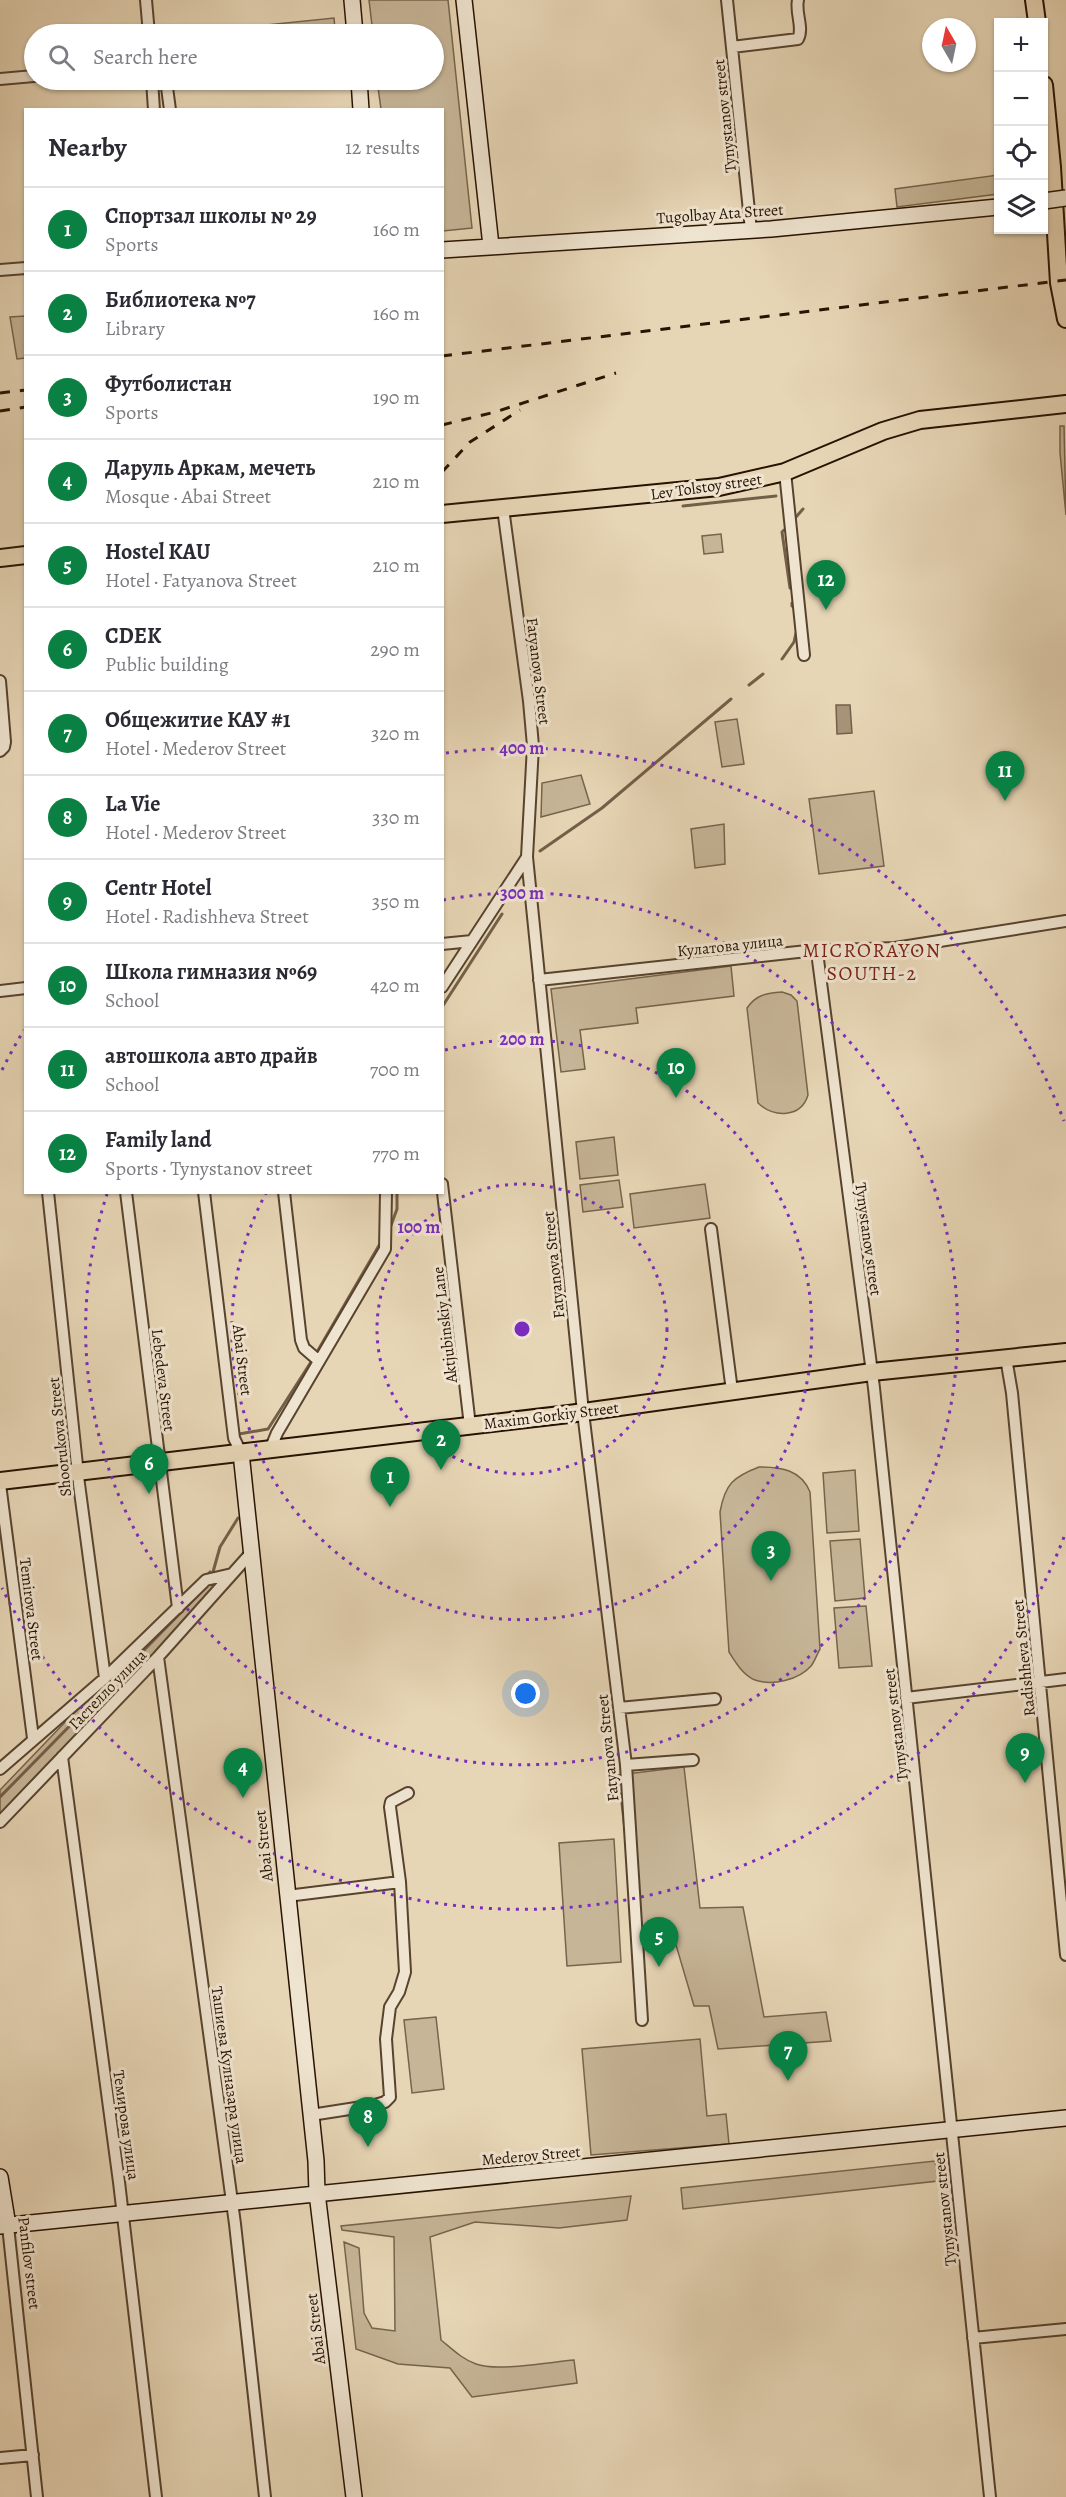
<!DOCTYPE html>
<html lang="en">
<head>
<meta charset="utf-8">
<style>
	:root { --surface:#fff; --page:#f7f7f7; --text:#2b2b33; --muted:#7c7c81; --line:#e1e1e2; --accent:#0b8043 }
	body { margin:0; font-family:Alegreya,serif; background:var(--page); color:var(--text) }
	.controls { position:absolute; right:18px; top:18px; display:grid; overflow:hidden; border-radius:0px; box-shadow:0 2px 4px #0004 }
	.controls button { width:54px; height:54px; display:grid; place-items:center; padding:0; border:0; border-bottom:2px solid var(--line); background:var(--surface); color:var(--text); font:30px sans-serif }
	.compass { position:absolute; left:922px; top:18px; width:54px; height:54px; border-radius:50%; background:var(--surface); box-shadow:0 2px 4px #0004; rotate:351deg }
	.you { position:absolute; left:526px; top:1694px; width:21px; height:21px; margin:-15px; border:4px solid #fff; border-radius:50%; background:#1a73e8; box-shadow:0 0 0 9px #1a73e833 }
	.badge { display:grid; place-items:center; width:39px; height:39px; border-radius:50%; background:var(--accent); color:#fff; font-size:20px; font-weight:700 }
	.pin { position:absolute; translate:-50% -50px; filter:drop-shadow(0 2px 3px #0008) }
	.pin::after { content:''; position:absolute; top:32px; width:21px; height:18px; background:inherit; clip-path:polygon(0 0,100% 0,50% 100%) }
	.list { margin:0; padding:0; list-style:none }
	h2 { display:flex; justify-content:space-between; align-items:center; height:78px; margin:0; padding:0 24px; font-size:26px }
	h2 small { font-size:20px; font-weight:400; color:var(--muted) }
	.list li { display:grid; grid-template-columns:39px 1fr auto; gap:18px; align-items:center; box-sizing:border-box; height:84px; padding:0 24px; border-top:2px solid var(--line) }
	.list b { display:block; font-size:22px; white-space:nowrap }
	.list p { margin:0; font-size:20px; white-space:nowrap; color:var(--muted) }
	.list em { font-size:20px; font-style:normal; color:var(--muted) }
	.icon { flex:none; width:33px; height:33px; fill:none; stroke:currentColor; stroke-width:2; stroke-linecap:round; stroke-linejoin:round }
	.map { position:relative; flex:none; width:1066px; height:2497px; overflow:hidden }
	.search { position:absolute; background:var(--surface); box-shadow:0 2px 4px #0004; left:24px; top:24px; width:420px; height:66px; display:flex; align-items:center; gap:15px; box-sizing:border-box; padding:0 21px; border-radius:33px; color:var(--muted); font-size:22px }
	.panel { position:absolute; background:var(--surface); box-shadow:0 2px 4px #0004; left:24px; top:108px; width:420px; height:1086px; border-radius:0px }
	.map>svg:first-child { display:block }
	.green { fill:#c6b597; stroke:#76644c; stroke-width:1.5 }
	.water { fill:#a69378; stroke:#735f48; stroke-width:1.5 }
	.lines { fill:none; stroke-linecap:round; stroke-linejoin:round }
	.stream { stroke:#735f48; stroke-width:3 }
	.street-casing { stroke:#57432e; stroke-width:14 }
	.secondary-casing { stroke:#271201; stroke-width:18 }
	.primary-casing { stroke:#271201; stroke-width:20 }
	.street { stroke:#efe4d0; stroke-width:10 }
	.secondary { stroke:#efe4d0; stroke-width:15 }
	.primary { stroke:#e7d6b6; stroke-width:16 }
	.rail { stroke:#271201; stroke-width:3; stroke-dasharray:10 10; stroke-linecap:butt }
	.secondary-bridge-casing { stroke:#271201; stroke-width:18; stroke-linecap:butt }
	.secondary-bridge { stroke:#efe4d0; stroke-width:15 }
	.ring { fill:none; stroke:#7b2cbf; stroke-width:3; stroke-dasharray:3 6 }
	.labels { text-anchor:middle; stroke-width:6; stroke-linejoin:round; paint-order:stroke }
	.street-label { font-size:16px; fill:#271201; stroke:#efe4d0 }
	.quarter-label { font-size:20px; letter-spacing:1.5px; fill:#7a1f14; stroke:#efe4d0 }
	.centre { fill:#7b2cbf; stroke:#efe4d0; stroke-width:3 }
	.ring-label { font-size:18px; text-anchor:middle; font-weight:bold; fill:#7b2cbf; stroke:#efe4d0; stroke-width:6; stroke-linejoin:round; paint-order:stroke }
</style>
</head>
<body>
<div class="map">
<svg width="1066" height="2497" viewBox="0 0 1066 2497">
	<rect width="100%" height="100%" fill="#e7d6b6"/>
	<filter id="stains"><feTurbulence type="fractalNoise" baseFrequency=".00333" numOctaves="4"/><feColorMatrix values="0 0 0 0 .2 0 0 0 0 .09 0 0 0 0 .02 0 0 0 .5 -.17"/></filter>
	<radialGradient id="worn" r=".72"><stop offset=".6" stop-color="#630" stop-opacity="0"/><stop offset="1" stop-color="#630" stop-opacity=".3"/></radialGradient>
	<path class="green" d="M369 0H448L472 228 443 231 442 110 381 109 377 80H434V34H373Z
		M334 18 335 29 275 34H228L227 29Z
		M998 175V194L897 207 895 189Z
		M25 316V358L17 359 10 317Z
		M1060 426H1064L1066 515 1060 453Z
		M721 534 723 552 704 554 702 536Z
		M737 719 744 764 722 767 715 722Z
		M581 775 590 804 541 817 542 783Z
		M874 791 884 866 819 874 809 799Z
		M724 824 725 864 695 868 691 829Z
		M731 966 734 996 636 1008 638 1023 580 1030 585 1069 561 1072 551 989Z
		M782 992 791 995 797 1001 808 1095C801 1118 774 1118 758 1103L747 1008C756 995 766 993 782 992Z
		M614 1137 618 1175 580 1179 576 1142Z
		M619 1180 623 1207 583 1212 580 1185Z
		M705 1184 710 1218 634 1228 630 1194Z
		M759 1467C782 1467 801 1470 810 1492L820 1649C817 1654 815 1661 811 1666 799 1680 772 1686 755 1680 743 1675 736 1663 729 1652L720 1512C725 1484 733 1477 759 1467Z
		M855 1470 859 1531 827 1533 823 1473Z
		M860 1539 865 1598 835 1601 830 1541Z
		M210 1571 223 1583 0 1815V1790Z
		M866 1606 872 1666 839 1668 834 1608Z
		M684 1767 700 1908 743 1907 764 2017 826 2012 831 2041 718 2049 709 2006H694L671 1928 636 1932 618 1775Z
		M614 1839 621 1962 567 1966 559 1843Z
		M436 2017 444 2089 412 2093 404 2020Z
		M700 2039 707 2116 726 2114 729 2144 591 2155 582 2049Z
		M935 2161 938 2181 683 2209 681 2188Z
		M631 2196 627 2220 559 2228 475 2222 430 2237 441 2340C452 2349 462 2359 476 2364 497 2372 550 2362 574 2360L577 2383 472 2397 450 2368 398 2364 356 2349 344 2242 359 2248 364 2313 372 2328 395 2331 394 2237 342 2230 341 2226Z"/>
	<path class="water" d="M836 705H850L852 733 837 734Z"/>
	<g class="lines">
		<path class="stream" d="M683 506 776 496
			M796 517 803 509
			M784 530 782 532 790 588
			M792 603V606
			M782 659 794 642 796 633
			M749 685 763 674
			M540 851 602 808 731 699
			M442 1007 502 914
			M390 1228 397 1209V1192
			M317 1352 381 1242
			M239 1434 268 1429 311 1362
			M213 1572 220 1547 238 1518
			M0 1797 198 1595"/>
		<defs>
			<path id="street" d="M146 0 149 34
				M727 0 751 230
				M317 34 355 31
				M732 47 798 39C804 28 795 13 798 0
				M0 79 34 76
				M152 80 154 110
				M166 80 170 110
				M0 270 26 268
				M785 472 804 655
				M503 508 529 701 533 746 527 857 583 1412 626 1765 642 2020
				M0 681 5 742 4 747 0 751
				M442 944 472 941
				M817 952 874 1388 990 2497
				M539 980 807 951 895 948 1066 921
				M442 987 527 857
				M0 991 26 988
				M442 1184 470 1426
				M48 1192 79 1484 105 1678
				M126 1192 178 1608
				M204 1192 234 1438 241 1453
				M284 1192 301 1340 304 1348 319 1361
				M711 1229 732 1391
				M1006 1358 1012 1393 1066 1955
				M270 1450 277 1433 385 1249 386 1192
				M0 1484 33 1738
				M158 1657 235 2224 265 2497
				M906 1698 1066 1679
				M619 1708 715 1699
				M62 1757 119 2182 156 2497
				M626 1765 693 1760
				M0 1769 105 1678 206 1580 232 1574
				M0 1822 158 1657 251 1553
				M400 1882 390 1807 391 1802 408 1793
				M287 1896 400 1882 405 1972 399 1992 390 2007 386 2039 390 2097 385 2102 375 2105 311 2115
				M8 2226 37 2497
				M973 2338 1066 2329
				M0 2458 33 2455"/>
			<path id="secondary" d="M352 0 355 34
				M464 0 491 246
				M359 80 361 110
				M442 250 771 229 998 207
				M241 1453 316 2161 317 2193 354 2497
				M0 2177 8 2226
				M0 2226 1066 2118"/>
			<path id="primary" d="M1034 0 1037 22
				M1044 85 1052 167 1059 283 1066 319
				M442 514 719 487 785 472 883 431 920 420 1066 404
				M0 558 26 555
				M0 1481 569 1414 872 1372 1066 1352"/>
		</defs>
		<use href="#street" class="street-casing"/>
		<use href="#secondary" class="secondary-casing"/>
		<use href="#primary" class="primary-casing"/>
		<use href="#street" class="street"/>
		<use href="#secondary" class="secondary"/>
		<use href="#primary" class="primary"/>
		<path class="rail" d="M442 356 1066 280
			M0 393 26 390
			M0 411 26 407
			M442 425 495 412 616 373
			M442 472 470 442 520 410"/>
		<defs>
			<path id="secondary-bridge" d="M1044 201 1066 198"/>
		</defs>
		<use href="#secondary-bridge" class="secondary-bridge-casing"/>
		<use href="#secondary-bridge" class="secondary-bridge"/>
	</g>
	<g class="ring">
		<circle cx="522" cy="1329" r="145"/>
		<path d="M445 1050A290 290 0 1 1 266 1193"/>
		<path d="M443 900A436 436 0 1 1 107 1194"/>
		<path d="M1064 1537A581 581 0 0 1 2 1588M2 1070A581 581 0 0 1 24 1030M446 753A581 581 0 0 1 1064 1121"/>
	</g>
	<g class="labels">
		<g class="street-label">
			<text transform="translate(724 116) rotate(-96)" y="6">Tynystanov street</text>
			<text transform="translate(720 213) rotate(-4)" y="6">Tugolbay Ata Street</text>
			<text transform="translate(706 486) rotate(-8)" y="6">Lev Tolstoy street</text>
			<text transform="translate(539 671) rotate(83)" y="6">Fatyanova Street</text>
			<text transform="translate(730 945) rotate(-6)" y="6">Кулатова улица</text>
			<text transform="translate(869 1239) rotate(82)" y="6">Tynystanov street</text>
			<text transform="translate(553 1265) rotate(-96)" y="6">Fatyanova Street</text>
			<text transform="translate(444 1325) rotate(-97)" y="6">Aktjubinskiy Lane</text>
			<text transform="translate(243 1360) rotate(83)" y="6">Abai Street</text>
			<text transform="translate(164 1380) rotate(83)" y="6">Lebedeva Street</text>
			<text transform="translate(551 1415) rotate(-7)" y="6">Maxim Gorkiy Street</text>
			<text transform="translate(59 1437) rotate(-96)" y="6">Shoorukova Street</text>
			<text transform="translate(32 1609) rotate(83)" y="6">Temirova Street</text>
			<text transform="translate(1023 1658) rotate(-96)" y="6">Radishheva Street</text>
			<text transform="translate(107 1689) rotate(-46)" y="6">Гастелло улица</text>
			<text transform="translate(895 1725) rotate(-97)" y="6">Tynystanov street</text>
			<text transform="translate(607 1748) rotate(-96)" y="6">Fatyanova Street</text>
			<text transform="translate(263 1846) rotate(-96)" y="6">Abai Street</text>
			<text transform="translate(230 2075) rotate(82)" y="6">Ташиева Кулназара улица</text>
			<text transform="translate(127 2125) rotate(82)" y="6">Темирова улица</text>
			<text transform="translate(531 2155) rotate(-5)" y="6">Mederov Street</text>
			<text transform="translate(944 2209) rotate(-96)" y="6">Tynystanov street</text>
			<text transform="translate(30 2263) rotate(83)" y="6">Panfilov street</text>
			<text transform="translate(315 2329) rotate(-97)" y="6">Abai Street</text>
		</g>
		<g class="quarter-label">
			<text x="872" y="957">MICRORAYON<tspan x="872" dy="23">SOUTH-2</tspan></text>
		</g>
	</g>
	<circle cx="522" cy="1329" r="9" class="centre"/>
	<g class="ring-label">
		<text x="522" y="754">400 m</text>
		<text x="522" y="899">300 m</text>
		<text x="522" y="1045">200 m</text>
		<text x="419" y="1233">100 m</text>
	</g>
	<rect width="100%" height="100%" filter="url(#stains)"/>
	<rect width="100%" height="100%" fill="url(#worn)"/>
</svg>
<div class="controls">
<button>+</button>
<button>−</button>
<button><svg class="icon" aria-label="locate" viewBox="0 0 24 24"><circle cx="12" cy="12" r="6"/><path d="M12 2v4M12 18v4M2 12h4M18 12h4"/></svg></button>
<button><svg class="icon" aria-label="layers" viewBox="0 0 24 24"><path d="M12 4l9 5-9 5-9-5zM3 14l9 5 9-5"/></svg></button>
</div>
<svg class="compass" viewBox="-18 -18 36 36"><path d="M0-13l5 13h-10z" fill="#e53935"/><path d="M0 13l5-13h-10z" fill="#7c7c81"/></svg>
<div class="you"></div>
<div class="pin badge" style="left:390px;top:1507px">1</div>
<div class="pin badge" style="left:441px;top:1470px">2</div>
<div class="pin badge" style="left:771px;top:1581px">3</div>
<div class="pin badge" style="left:243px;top:1798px">4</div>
<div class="pin badge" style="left:659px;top:1967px">5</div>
<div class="pin badge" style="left:149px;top:1494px">6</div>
<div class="pin badge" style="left:788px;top:2081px">7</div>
<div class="pin badge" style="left:368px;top:2147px">8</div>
<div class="pin badge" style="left:1025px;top:1783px">9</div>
<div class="pin badge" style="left:676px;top:1098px">10</div>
<div class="pin badge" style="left:1005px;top:801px">11</div>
<div class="pin badge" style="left:826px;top:610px">12</div>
<div class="search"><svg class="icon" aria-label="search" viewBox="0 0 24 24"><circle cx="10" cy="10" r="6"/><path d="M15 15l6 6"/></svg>Search here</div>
<section class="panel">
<h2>Nearby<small>12 results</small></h2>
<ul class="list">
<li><span class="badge">1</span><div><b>Спортзал школы № 29</b><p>Sports</p></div><em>160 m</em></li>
<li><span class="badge">2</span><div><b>Библиотека №7</b><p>Library</p></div><em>160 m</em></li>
<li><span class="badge">3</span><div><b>Футболистан</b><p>Sports</p></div><em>190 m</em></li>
<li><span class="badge">4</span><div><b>Даруль Аркам, мечеть</b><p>Mosque · Abai Street</p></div><em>210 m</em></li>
<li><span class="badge">5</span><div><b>Hostel KAU</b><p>Hotel · Fatyanova Street</p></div><em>210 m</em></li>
<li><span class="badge">6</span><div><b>CDEK</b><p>Public building</p></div><em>290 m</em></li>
<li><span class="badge">7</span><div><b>Общежитие КАУ #1</b><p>Hotel · Mederov Street</p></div><em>320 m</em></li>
<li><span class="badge">8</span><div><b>La Vie</b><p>Hotel · Mederov Street</p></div><em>330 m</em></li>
<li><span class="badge">9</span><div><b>Centr Hotel</b><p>Hotel · Radishheva Street</p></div><em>350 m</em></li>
<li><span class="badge">10</span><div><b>Школа гимназия №69</b><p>School</p></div><em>420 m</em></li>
<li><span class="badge">11</span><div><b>автошкола авто драйв</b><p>School</p></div><em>700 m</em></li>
<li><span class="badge">12</span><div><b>Family land</b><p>Sports · Tynystanov street</p></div><em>770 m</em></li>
</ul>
</section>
</div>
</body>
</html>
